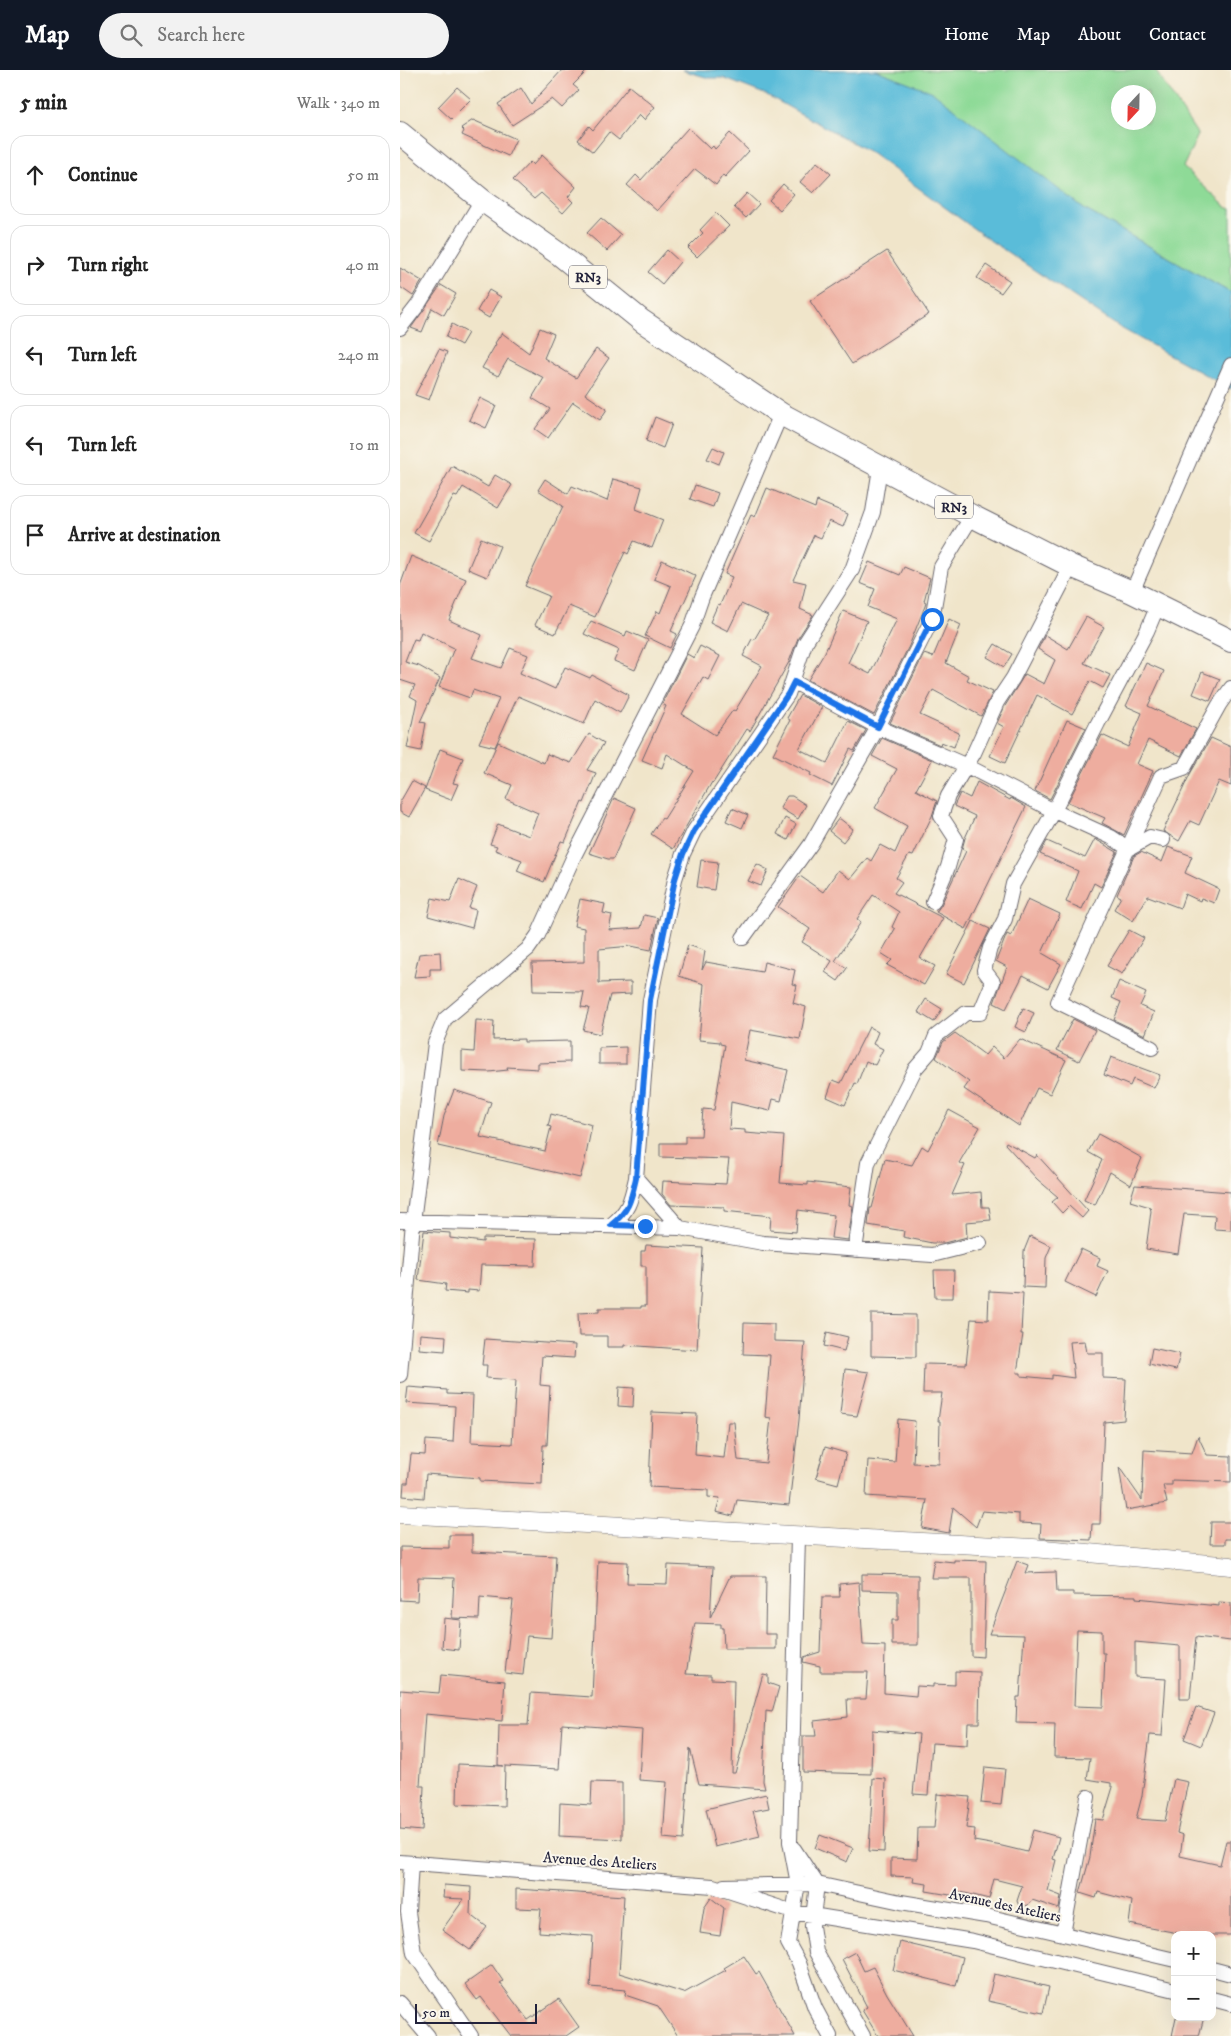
<!DOCTYPE html>
<html lang="en">
<head>
<meta charset="utf-8">
<style>
	:root { --surface:#fff; --page:#f2f2f2; --text:#222; --muted:#767676; --line:#e0e0e0; --accent:#111827 }
	body { margin:0; font-family:"IM FELL DW Pica",serif; background:var(--page); color:var(--text) }
	.controls { position:absolute; right:15px; bottom:15px; display:grid; overflow:hidden; border-radius:10px; box-shadow:0 5px 20px #0002 }
	.controls button { width:45px; height:45px; display:grid; place-items:center; padding:0; border:0; border-bottom:1px solid var(--line); background:var(--surface); color:var(--text); font:25px sans-serif }
	.compass { position:absolute; left:711px; top:15px; width:45px; height:45px; border-radius:50%; background:var(--surface); box-shadow:0 5px 20px #0002; rotate:202deg }
	.scale { position:absolute; left:15px; bottom:12px; width:122px; box-sizing:border-box; padding-left:5px; border:2px solid #22223b; border-top:0; font-size:14px; line-height:18px; white-space:nowrap; color:#22223b; -webkit-text-stroke:4px #fbf7ec; paint-order:stroke }
	.stop { position:absolute; width:15px; height:15px; margin:-11px; border:4px solid #1a73e8; border-radius:50%; background:#fff }
	.stop.end { background:#1a73e8; border-color:#fff; box-shadow:0 1px 5px #0008 }
	.list { margin:0; padding:0; list-style:none }
	h2 { display:flex; justify-content:space-between; align-items:center; height:65px; margin:0; padding:0 20px; font-size:21px }
	h2 small { font-size:16px; font-weight:400; color:var(--muted) }
	.list li { display:grid; grid-template-columns:32px 1fr auto; gap:15px; align-items:center; box-sizing:border-box; height:80px; margin:0 10px 10px; padding:0 10px; border:1px solid var(--line); border-radius:15px }
	.list b { display:block; font-size:19px; white-space:nowrap }
	.list em { font-size:16px; font-style:normal; color:var(--muted) }
	.icon { flex:none; width:28px; height:28px; fill:none; stroke:currentColor; stroke-width:2; stroke-linecap:round; stroke-linejoin:round }
	.map { position:relative; flex:none; width:831px; height:1966px; overflow:hidden }
	header { display:flex; align-items:center; gap:30px; box-sizing:border-box; height:70px; padding:0 25px; background:var(--accent); color:#fff }
	header strong { font-size:24px }
	nav { display:flex; gap:28px; margin-inline-start:auto; font-size:18px }
	.search { width:350px; height:45px; background:var(--page); display:flex; align-items:center; gap:12px; box-sizing:border-box; padding:0 18px; border-radius:28px; color:var(--muted); font-size:19px }
	main { display:flex }
	aside { flex:1; background:var(--surface) }
	.map>svg:first-child { display:block }
	.green { fill:#8eda97; stroke:#587e69; fill-rule:evenodd }
	.water { fill:#5abcd9; stroke:#3e6f8a }
	.building { fill:#eead9f; fill-rule:evenodd }
	.lines { fill:none; stroke-linecap:round; stroke-linejoin:round }
	.minor-casing { stroke:#6a666d; stroke-width:16 }
	.tertiary-casing { stroke:#6a666d; stroke-width:19 }
	.trunk-casing { stroke:#6a666d; stroke-width:24 }
	.minor { stroke:#fff; stroke-width:14 }
	.tertiary { stroke:#fff; stroke-width:18 }
	.trunk { stroke:#fff; stroke-width:22 }
	.route { stroke:#1a73e8; stroke-width:6 }
	.labels { text-anchor:middle; stroke-width:4; stroke-linejoin:round; paint-order:stroke }
	.shield { fill:#fbf7ec; stroke:#636270; stroke-width:1 }
	.shield-label { font-size:14px; font-weight:bold; fill:#22223b }
	.street-label { font-size:15px; fill:#22223b; stroke:#fbf7ec }
</style>
</head>
<body>
<header>
<strong>Map</strong>
<div class="search"><svg class="icon" aria-label="search" viewBox="0 0 24 24"><circle cx="10" cy="10" r="6"/><path d="M15 15l6 6"/></svg>Search here</div>
<nav><a>Home</a><a>Map</a><a>About</a><a>Contact</a></nav>
</header>
<main>
<aside>
<h2>5 min<small>Walk · 340 m</small></h2>
<ul class="list">
<li><svg class="icon" aria-label="ahead" viewBox="0 0 24 24"><path d="M12 20V5M6 11l6-6 6 6"/></svg><div><b>Continue</b></div><em>50 m</em></li>
<li><svg class="icon" aria-label="right" viewBox="0 0 24 24"><path d="M7 20v-9h11M14 6l5 5-5 5"/></svg><div><b>Turn right</b></div><em>40 m</em></li>
<li><svg class="icon" aria-label="left" viewBox="0 0 24 24"><path d="M17 20v-9H6M10 6l-5 5 5 5"/></svg><div><b>Turn left</b></div><em>240 m</em></li>
<li><svg class="icon" aria-label="left" viewBox="0 0 24 24"><path d="M17 20v-9H6M10 6l-5 5 5 5"/></svg><div><b>Turn left</b></div><em>10 m</em></li>
<li><svg class="icon" aria-label="arrive" viewBox="0 0 24 24"><path d="M6 21V4h12l-3 4 3 4H6"/></svg><div><b>Arrive at destination</b></div></li>
</ul>
</aside>
<div class="map">
<svg width="831" height="1966" viewBox="0 0 831 1966">
	<rect width="100%" height="100%" fill="#fbf7ec"/>
	<filter id="ink" filterUnits="userSpaceOnUse"><feTurbulence type="fractalNoise" baseFrequency=".02" numOctaves="2"/><feDisplacementMap in="SourceGraphic" scale="10" xChannelSelector="R" yChannelSelector="G"/><feConvolveMatrix kernelMatrix="1 2 1 2 8 2 1 2 1" color-interpolation-filters="sRGB"/></filter>
	<filter id="wash" filterUnits="userSpaceOnUse"><feTurbulence type="fractalNoise" baseFrequency=".0096" numOctaves="4" result="noise"/><feDisplacementMap in="SourceGraphic" scale="20" xChannelSelector="R" yChannelSelector="G"/><feGaussianBlur stdDeviation="1.12" result="paint"/><feColorMatrix in="noise" values="0 0 0 0 0 0 0 0 0 0 0 0 0 0 0 0 0 1.4 0 .05"/><feComposite in="paint" operator="in"/></filter>
	<g filter="url(#wash)">
		<rect width="100%" height="100%" fill="#f0e5ca"/>
		<path class="green" d="M476 0H755L798 65 783 97 826 137 831 139V223L684 139ZM718 22H748V52H718Z"/>
		<path class="water" d="M282 0H476L533 22 684 139 831 223V319L719 257 588 169 468 81 367 25 323 8H309Z"/>
		<g id="blocks">
			<path class="building" d="M162 0H188L173 15 179 20 162 38 152 29 112 55 98 34 121 18 131 34Z
				M229 16 255 37 244 50 239 45 219 70 209 62 193 82 178 70 189 56 193 60Z
				M57 17 71 29 51 49 38 37Z
				M73 50 116 69 108 86 62 65 64 61 61 58Z
				M288 58 310 79 313 76 315 79 330 63 349 81 325 107 323 105 316 115 295 99 257 141 227 115 236 105 241 110Z
				M142 85 176 117 168 127 173 132 163 143 141 123 134 129 113 110 130 92 133 95Z
				M417 92 431 104 413 123 400 112Z
				M383 114 394 124 380 140 369 130Z
				M347 123 359 134 346 148 334 137Z
				M316 143 329 156 297 187 288 178 303 163 300 160Z
				M201 148 221 165 207 181 187 163Z
				M267 180 280 192 262 214 248 202Z
				M487 181 529 244 452 294 410 231Z
				M586 195 610 211 601 223 577 208Z
				M0 198 22 211 13 226 0 217Z
				M41 215 56 224 44 245 32 238 22 262 11 258Z
				M89 220 101 227 89 248 77 241Z
				M52 254 68 263 61 275 46 267Z
				M140 258 154 264 144 288 176 308 196 279 209 288 185 324 207 339 200 350 173 332 148 368 135 359 150 339 132 328 144 308 108 289 98 306 82 298 96 274 95 273 102 263 129 283Z
				M39 279 47 282 29 330 15 325Z
				M80 328 96 336 86 358 69 350Z
				M255 347 272 354 263 378 246 371Z
				M313 377 324 382 319 394 307 389Z
				M52 396 88 417 95 405 112 415 98 438 63 417 57 427 54 426 29 471 14 463Z
				M145 409 168 424 172 416 207 431 213 409 242 417 236 439 263 450 252 478 234 471 228 484 225 482 195 547 169 536 155 564 135 555 149 526 125 516 163 436 138 420Z
				M295 415 318 423 313 437 290 429Z
				M367 418 415 438 417 431 448 444 443 457 429 451 421 468 414 465 393 510 406 513 400 539 413 545 398 568 389 592 350 661 347 659 313 713 312 712 273 779 251 764 262 748 264 749 294 701 267 684 262 698 242 690 266 636 262 634 287 584 294 588 300 576 320 586 308 610 303 607 282 644 315 665 333 640 335 641 362 596 343 586 352 569 354 570 368 546 341 534 328 561 310 552 318 534 320 535 332 507 325 504 339 472 351 445 355 447Z
				M81 468 100 476 87 507 68 499Z
				M11 486 66 509 49 550 82 565 72 588 101 598 110 578 128 585 120 603 155 619 165 597 190 608 192 605 229 625 220 643 195 629 184 654 118 626 95 677 79 673 99 629 73 620 70 628 39 617 54 578 21 562 18 570 14 569 5 592 19 596 40 608 20 652 26 653 21 681 7 678 17 630 10 626 15 615 0 610V516Z
				M262 490 296 506 271 561 277 564 270 578 245 566 257 541 260 543 271 516 254 509Z
				M469 492 500 505 504 497 530 508 524 531 526 532 525 536 509 576 474 645 408 610 425 582 443 541 467 551 448 593 470 604 497 549 468 537 475 519 460 513Z
				M686 547 704 557 684 593 710 605 703 618 690 611 672 644 637 625 605 693 590 686 604 657 597 653 605 636 625 604 644 614 655 590 638 579 645 565 668 579Z
				M549 549 561 555 546 593 569 606 567 610 593 622 581 646 533 620 520 645 559 663 554 677 541 672 540 675 490 653 524 584 533 587Z
				M191 551 225 566 227 561 248 570 235 600 214 591 219 580 184 564Z
				M595 574 612 584 604 597 587 587Z
				M746 593 764 601 748 636 796 659 781 686 748 670 737 694 753 701 724 765 702 753 705 748 668 732 702 665 728 677 742 643 726 636Z
				M802 602 820 609 810 631 793 624Z
				M400 625 422 637 399 679 427 693 448 651 466 660 454 681 450 679 432 716 410 705 411 703 373 684 390 650 387 648Z
				M667 650 686 658 650 729 635 721Z
				M189 664 204 673 187 700 196 703 184 733 182 732 165 772 161 771 144 812 117 801 122 790 95 780 97 776 90 774 98 754 129 766 138 743 106 729 112 715 84 703 98 672 144 693 147 684 171 693Z
				M482 668 532 690 516 720 537 731 532 746 513 786 509 785 496 808 502 812 494 823 543 848 520 888 535 896 524 915 487 895 492 890 481 883 495 859 492 857 499 842 473 825 457 849 461 852 435 891 447 898 438 911 425 902 432 891 402 872 410 859 378 837 400 806 423 822 438 800 450 809 467 788 471 791 480 775 495 783 507 756 475 738 497 699 472 686Z
				M811 668 831 677V716L819 711 799 755 790 751 779 771 763 761 790 704Z
				M40 679 63 688 53 713 58 714 51 730 25 720Z
				M12 711 25 718 9 747 0 742V732Z
				M577 712 610 730 611 728 626 737 566 859 536 842 541 835 566 781 562 779 565 768 575 746 554 736 560 723 570 728Z
				M387 726H392L406 735 398 749 380 738Z
				M214 728 236 738 213 789H208L189 783Z
				M332 738 348 745 342 758 326 751Z
				M385 748 396 754 388 770 377 764Z
				M439 748 453 759 443 772 429 761Z
				M695 769 717 782 701 817 694 813 682 839 666 832 678 801 640 784 647 771 685 788Z
				M768 777 792 786 785 803 819 819 814 833 801 828 800 831 785 824 780 838 748 826 733 851 714 839 721 827 717 825 734 786 741 782 762 792Z
				M301 790 318 792 314 820 297 817Z
				M357 794 368 800 361 816 348 811Z
				M59 809 77 817 69 838 76 840 72 858 28 846 32 828 50 832Z
				M180 829 205 834 203 843 212 845 209 860 241 858 244 845 258 848 251 880 231 876 199 879V913L231 912V924L210 925 200 964 183 960 189 938 181 937 184 922 133 921 132 893 184 892V858L174 856Z
				M628 829 660 844 642 883 661 894 648 918 623 905 606 939 594 933 607 897 596 891 606 866 607 864 611 866Z
				M573 851 590 859 564 913 546 904Z
				M729 860 744 868 722 904 707 896Z
				M288 875 305 881 302 900 306 892 362 902 364 892 395 900 392 914 397 915 393 933 406 937 400 969 350 960 344 990 388 1000 381 1031 373 1029 370 1041 331 1032 329 1059 345 1060V1063L384 1066 380 1113 408 1115V1112L451 1117 449 1135 453 1136 448 1170 431 1168 434 1145 398 1140 396 1162 370 1160 371 1146 324 1141V1137L271 1135 262 1124 263 1111 326 1114 329 1089 260 1087V1073H285V1066H301L303 1039 314 1040 325 975 320 974V972L299 970 304 914 279 906Z
				M40 882 41 899H30V906L14 907 19 884Z
				M719 911 746 923 740 936 754 942 745 965 714 950 721 932 712 928Z
				M526 929 542 939 534 952 518 942Z
				M623 938 634 943 626 962 615 957Z
				M673 949 695 960 679 991 657 980Z
				M76 950 94 951 93 970 124 969V972L170 971V992L138 993V999L107 997 108 1000 89 1002 62 1001V981L74 982Z
				M469 957 478 962 473 974 483 979 475 995 466 991 457 1014 455 1013 445 1035 427 1027 433 1010 441 1013Z
				M555 963 585 985 592 977 604 988 620 969 666 990 650 1024 637 1018 619 1056 564 1019 569 1012 536 988 543 972Z
				M226 977V994H199V978Z
				M711 987 760 1005 754 1018 733 1009 730 1016 704 1005Z
				M54 1020 91 1032 80 1067 145 1081 151 1057 148 1056 151 1044 192 1055 185 1090 180 1108 38 1076 44 1046Z
				M549 1040 580 1057 559 1093 565 1095 552 1125 581 1122 582 1137H589L591 1150 566 1152 567 1167 544 1173H532L503 1167 504 1161 468 1155 470 1138H472L485 1089 512 1095 522 1076 528 1080Z
				M698 1064 742 1088 731 1115 710 1102 695 1135 684 1130 702 1090 688 1082Z
				M606 1072 635 1088 637 1085 688 1141 682 1148 669 1136 662 1143 652 1132 658 1127 637 1109 605 1074Z
				M735 1115 831 1122V1160L814 1159 815 1146 784 1144 778 1184 746 1179 751 1141 750 1137 730 1131Z
				M24 1161 50 1163V1168L83 1172V1168L136 1169 135 1196 81 1195 79 1221 68 1220V1223L45 1221 46 1214 18 1210Z
				M630 1166 651 1176 646 1188 645 1218 623 1217 624 1181Z
				M246 1175 303 1178 297 1280 224 1275V1277H207V1266H179L178 1243 199 1242V1238H241V1236H246V1196H241V1181H245Z
				M681 1179 700 1188 697 1196 708 1201 696 1227 665 1212Z
				M534 1200H554L553 1228H535Z
				M589 1221 623 1223 621 1264H623L617 1303H621V1306L652 1309V1305L674 1308 670 1272 685 1271 687 1283H703V1308L726 1309 724 1350 704 1352 700 1454H692L691 1470 640 1468 641 1454 619 1453V1444L582 1441 576 1457 553 1437 549 1463 522 1458 527 1430 466 1426 468 1390 495 1392 498 1349 515 1351 513 1393 539 1394 540 1351H538L542 1323H523L524 1294 566 1295 571 1249 588 1250Z
				M471 1244 516 1245V1287L471 1286Z
				M344 1253 374 1254V1271L405 1272 399 1350 389 1435 337 1430 333 1446 316 1442 320 1428 308 1427V1420L249 1417 252 1342 297 1344 295 1385 324 1388 328 1352H334L338 1390 366 1393 371 1348 365 1347 370 1285 343 1284Z
				M427 1262 448 1267 444 1281 424 1276Z
				M20 1264 46 1266 45 1281 19 1279Z
				M85 1269 175 1275 174 1288 142 1286 140 1315 150 1316 147 1375H143L142 1414 80 1411V1408L26 1404 24 1428 3 1426 4 1413H8L11 1384 25 1385 26 1370 53 1372 55 1336 6 1333 8 1317 47 1320V1324L73 1325 71 1372 112 1374 116 1310 86 1308 87 1295H82Z
				M752 1278 780 1284 776 1300 749 1294Z
				M445 1299 469 1302 457 1346 440 1344Z
				M219 1317 234 1318 233 1337 218 1336Z
				M798 1366 807 1385 831 1386V1412L772 1410V1415H763L767 1433 726 1440 719 1397 742 1430 744 1380 792 1383Z
				M425 1377 446 1383 438 1414 416 1408Z
				M811 1452H831V1469H825V1474H810Z
				M49 1465H72V1482L156 1486 151 1568 127 1566 123 1605 105 1603 113 1530 80 1527 79 1549 52 1548 54 1508 18 1507 17 1531 0 1530V1477L49 1478Z
				M534 1490 554 1492V1490L586 1491 583 1587 571 1586V1508H531Z
				M198 1491 228 1492 227 1513 267 1514 268 1495 313 1497 310 1548 330 1506H366L365 1564H376V1579H324L323 1558H321V1554L295 1553 286 1604 311 1605V1609L334 1610 332 1703H335L363 1604 368 1605V1613L379 1617 372 1642 366 1641 363 1711 365 1719 299 1714 290 1678 283 1770 263 1768 267 1712 239 1710 242 1660 162 1654 159 1699 105 1696 104 1736 57 1734 58 1694 103 1696 98 1695 99 1655H128L131 1623 192 1627Z
				M617 1491 628 1495 625 1503 656 1502 657 1522H673V1525L736 1526V1528L819 1536V1532L831 1533V1571L796 1567 790 1629H780V1576L735 1572V1607L766 1609 762 1666 750 1665 742 1726 736 1749 765 1751 774 1709 788 1712 777 1763 783 1765 780 1786 820 1795 826 1771H831V1865H789L729 1854 732 1831 698 1822 696 1828 680 1823 690 1787 695 1749 703 1750 713 1717H711V1713L687 1709 690 1688 654 1687 655 1654 616 1653 617 1627H620L624 1565 589 1564ZM677 1560 702 1561V1583H705L703 1637 674 1636Z
				M462 1504 518 1505V1575H492V1550H498V1521L462 1520Z
				M459 1512 463 1575 485 1576 484 1623 516 1626 517 1616 533 1617V1614L555 1615V1601L580 1602 579 1653H568L567 1675 532 1673 528 1725 513 1724 519 1664 472 1660 471 1704 403 1702V1666H416L414 1651 448 1647 447 1629H466L468 1602H420V1596L403 1592 404 1587 420 1582 422 1527H440L439 1514Z
				M44 1548 61 1550 59 1580 42 1578Z
				M41 1605 105 1611 102 1651 25 1644 20 1716H24L22 1761 0 1759V1620L39 1623Z
				M796 1637 814 1643 801 1676 784 1669Z
				M585 1697 605 1699 601 1735 581 1733Z
				M473 1708 486 1709 484 1782 469 1781Z
				M192 1712 222 1713V1769L159 1766 160 1733 191 1735Z
				M366 1724 369 1738 353 1741 360 1766 315 1777 306 1739Z
				M537 1724 570 1727 566 1758 575 1759 574 1771 602 1776 627 1782 633 1760 659 1767 653 1789 656 1790 648 1821 661 1826 659 1839 632 1830 628 1835 620 1838 617 1831 622 1816 594 1809 589 1829 557 1821 556 1826 526 1821 527 1814 513 1812 514 1807 491 1806V1788L517 1789 518 1758H534Z
				M420 1765 453 1778 447 1792 415 1778Z
				M44 1815 71 1817 70 1844 87 1857 70 1880 42 1860 64 1829 43 1828Z
				M116 1819 224 1826 219 1903 284 1923 326 1900 324 1898 344 1886 356 1904 359 1902 395 1966H278L258 1936 225 1925 226 1920 190 1917 193 1866 139 1862 141 1839 116 1838Z
				M311 1828 324 1838 320 1866 300 1863 304 1838Z
				M500 1872 563 1887 556 1916 493 1900Z
				M455 1882 464 1901 473 1897 487 1924 513 1966H478L462 1940 467 1937 442 1889Z
				M92 1895 103 1911 100 1913 128 1950 159 1929 179 1957 166 1966H111L81 1927 77 1930 65 1914Z
				M594 1904 649 1917 643 1943 588 1931Z
				M776 1947H804L799 1966H772Z"/>
		</g>
	</g>
	<g filter="url(#ink)">
		<use href="#blocks" fill-opacity="0" stroke="#6a666d" stroke-width="1"/>
		<g class="lines">
			<defs>
				<path id="minor" d="M0 258 18 235 82 130
					M732 522 831 295
					M394 612 478 657 567 696 654 741 711 767 729 779 750 767 763 770
					M533 832 548 797 556 769 541 746 548 726 574 683 597 632 613 608 671 496
					M343 868 411 774 478 657 532 549 541 497 572 446
					M752 978 658 932 761 706 784 698 819 635 831 618
					M236 1108 280 1158
					M0 1151 280 1158 363 1173 532 1185 580 1173
					M211 1155C229 1141 231 1130 236 1108L250 930 275 809 283 784 294 761 388 624 405 573 452 500 473 442 480 398
					M455 1180 468 1093 515 999 529 983 536 966 566 943H580L593 912 584 900 590 878 605 849 613 814 654 741 698 653 747 561 758 535
					M0 1305 13 1152 35 973 45 949 128 879 138 865 173 788 292 556 302 527 381 344
					M398 1467 390 1772 398 1814 388 1873 399 1893 415 1938 430 1966
					M394 1779 417 1814 412 1856 416 1882 463 1966
					M0 1792 313 1816 393 1842 573 1871 775 1920
					M11 1793 8 1842 14 1883 71 1966
					M324 1816 417 1814 501 1832 586 1846 775 1890
					M663 1864 688 1727
					M812 1899 831 1904
					M812 1929 831 1934
					M0 1933 28 1966"/>
				<path id="tertiary" d="M0 1444 633 1478 831 1496"/>
				<path id="trunk" d="M0 63 82 130 159 184 242 251 381 344 572 446 671 496 732 522 831 571"/>
			</defs>
			<use href="#minor" class="minor-casing"/>
			<use href="#tertiary" class="tertiary-casing"/>
			<use href="#trunk" class="trunk-casing"/>
			<use href="#minor" class="minor"/>
			<use href="#tertiary" class="tertiary"/>
			<use href="#trunk" class="trunk"/>
		</g>
	</g>
	<g class="lines" filter="url(#ink)">
		<path class="route" d="M245 1156 211 1155C229 1141 231 1130 236 1108L250 930 275 809 283 784 294 761 388 624 394 612 478 657 532 549"/>
	</g>
	<g class="labels">
		<g class="shield">
			<rect x="169" y="195.5" width="38" height="23" rx="4"/>
			<rect x="535" y="425.5" width="38" height="23" rx="4"/>
		</g>
		<g class="shield-label">
			<text x="188" y="212">RN3</text>
			<text x="554" y="442">RN3</text>
		</g>
		<g class="street-label">
			<text transform="translate(200 1791) rotate(4)" y="5">Avenue des Ateliers</text>
			<text transform="translate(605 1835) rotate(12)" y="5">Avenue des Ateliers</text>
		</g>
	</g>
</svg>
<div class="controls">
<button>+</button>
<button>−</button>
</div>
<svg class="compass" viewBox="-18 -18 36 36"><path d="M0-13l5 13h-10z" fill="#e53935"/><path d="M0 13l5-13h-10z" fill="#767676"/></svg>
<div class="scale">50 m</div>
<div class="stop" style="left:532px;top:549px"></div>
<div class="stop end" style="left:245px;top:1156px"></div>
</div>
</main>
</body>
</html>
